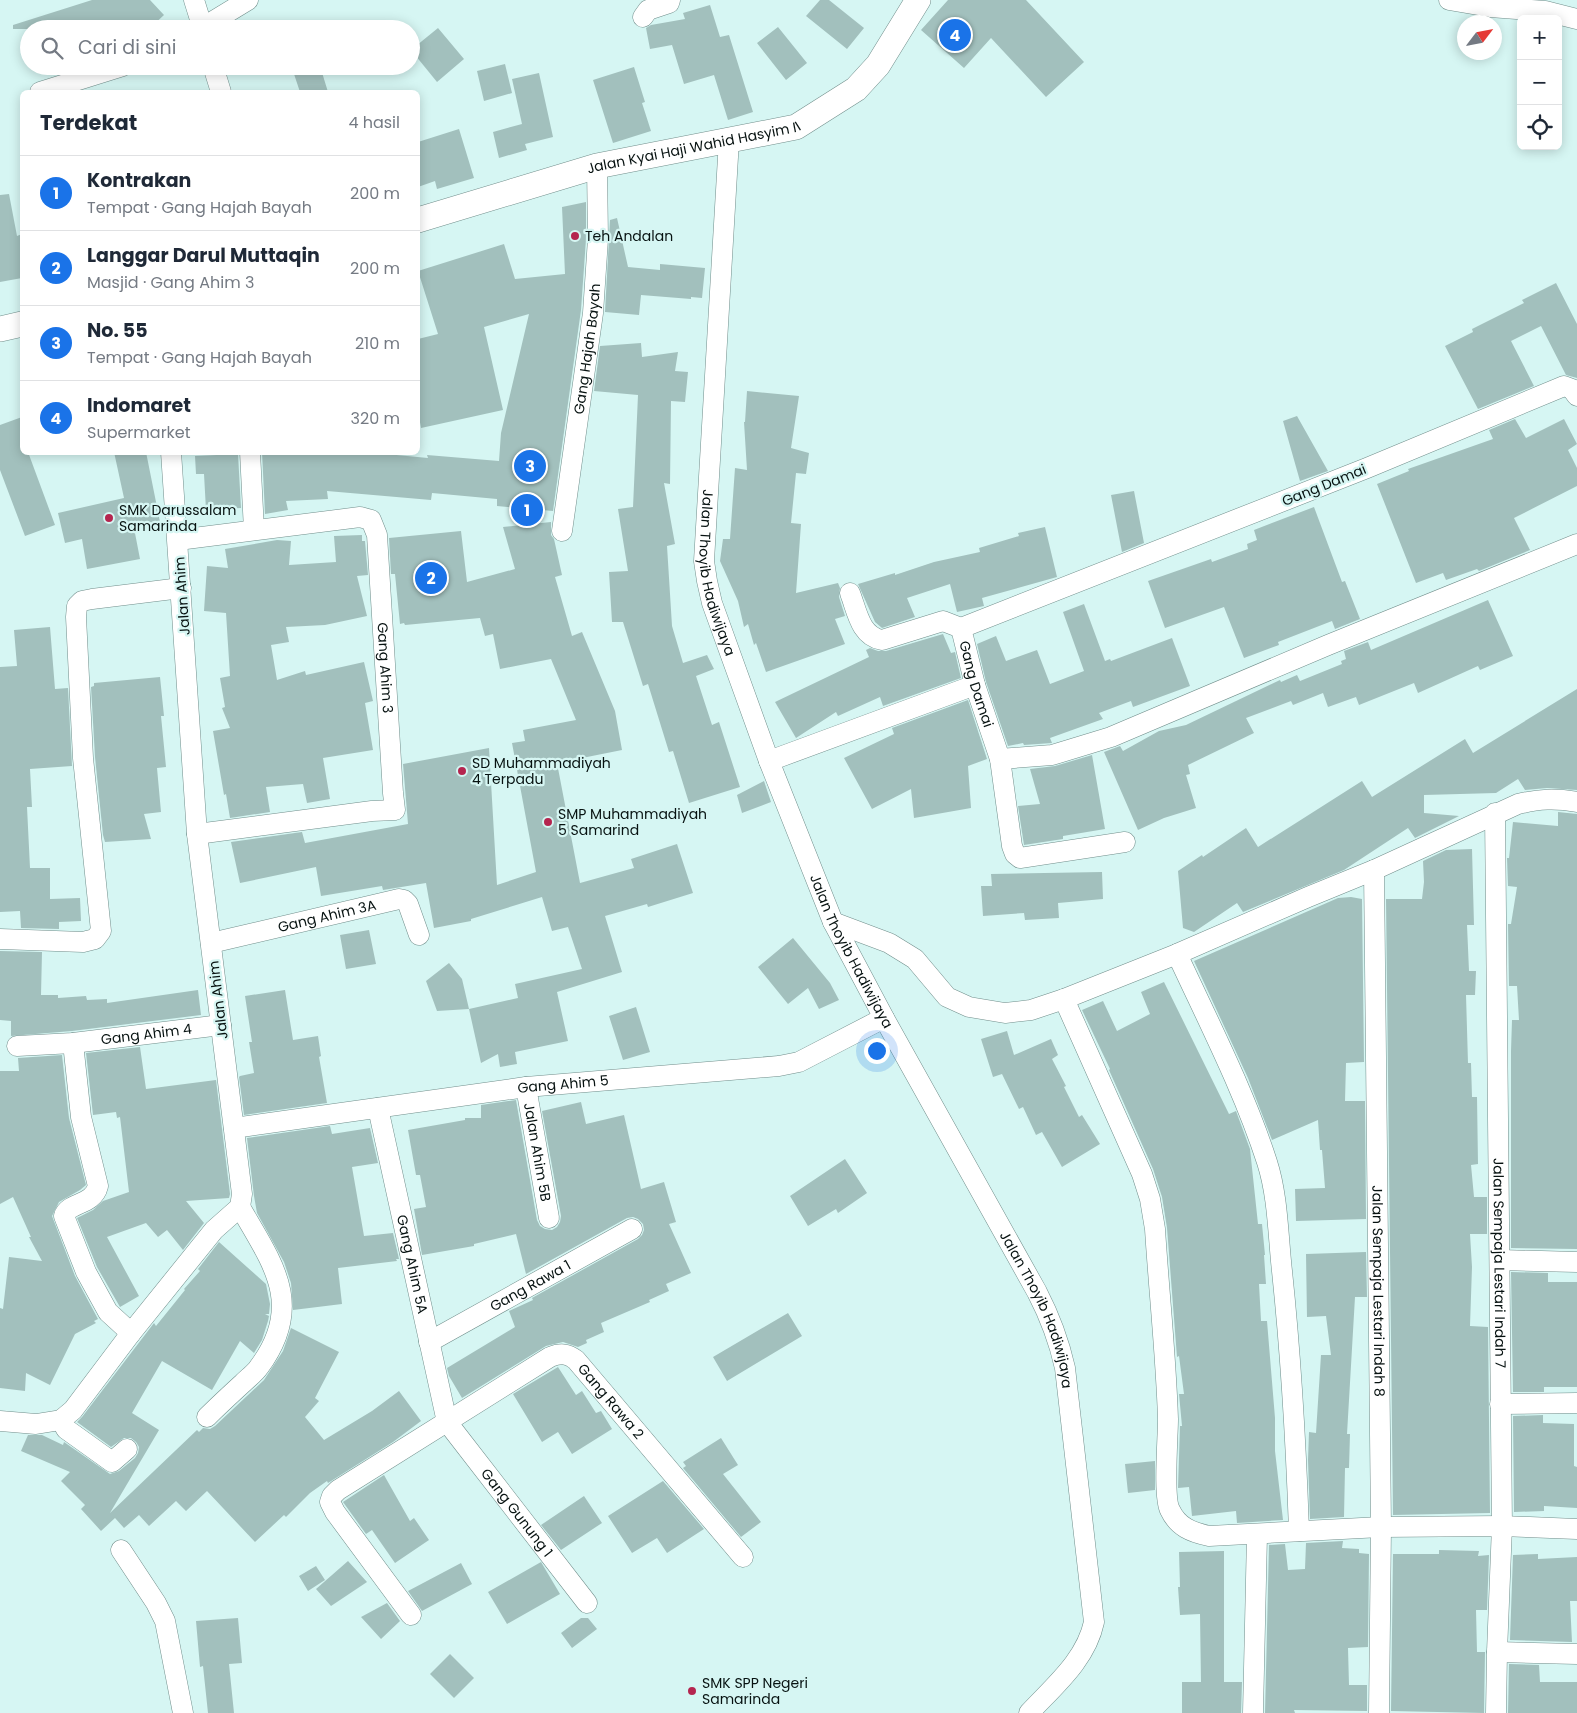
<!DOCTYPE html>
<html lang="id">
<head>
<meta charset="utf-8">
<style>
	:root { --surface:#fff; --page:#f6f6f7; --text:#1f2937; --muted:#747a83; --line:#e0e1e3; --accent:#1a73e8 }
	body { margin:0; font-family:Poppins,sans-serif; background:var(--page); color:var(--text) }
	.controls { position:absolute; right:15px; top:15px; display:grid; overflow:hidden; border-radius:8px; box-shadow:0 2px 12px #0003 }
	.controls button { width:45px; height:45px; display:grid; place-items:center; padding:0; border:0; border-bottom:1px solid var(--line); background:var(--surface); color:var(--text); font:25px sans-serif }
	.compass { position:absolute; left:1457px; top:15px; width:45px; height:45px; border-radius:50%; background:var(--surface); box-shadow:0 2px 12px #0003; rotate:58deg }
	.you { position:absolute; left:876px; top:1050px; width:18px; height:18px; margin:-12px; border:4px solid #fff; border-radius:50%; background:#1a73e8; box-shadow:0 0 0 8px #1a73e833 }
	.badge { display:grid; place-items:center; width:32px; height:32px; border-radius:50%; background:var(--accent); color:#fff; font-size:16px; font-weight:700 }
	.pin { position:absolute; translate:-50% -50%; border:2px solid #fff; box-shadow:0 1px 5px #0006 }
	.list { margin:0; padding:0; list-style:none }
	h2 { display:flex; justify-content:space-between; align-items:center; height:65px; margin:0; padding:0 20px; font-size:21px }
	h2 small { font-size:16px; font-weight:400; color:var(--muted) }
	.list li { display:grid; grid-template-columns:32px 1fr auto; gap:15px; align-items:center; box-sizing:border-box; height:75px; padding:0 20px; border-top:1px solid var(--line) }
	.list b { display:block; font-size:19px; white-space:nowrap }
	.list p { margin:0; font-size:16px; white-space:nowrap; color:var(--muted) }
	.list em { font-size:16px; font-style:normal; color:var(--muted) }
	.icon { flex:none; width:28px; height:28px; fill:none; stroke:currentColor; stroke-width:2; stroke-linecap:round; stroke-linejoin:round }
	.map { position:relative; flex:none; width:1577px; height:1713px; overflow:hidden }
	.search { position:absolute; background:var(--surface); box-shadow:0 2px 12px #0003; left:20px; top:20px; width:400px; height:55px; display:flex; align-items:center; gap:12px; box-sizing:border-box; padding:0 18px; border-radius:28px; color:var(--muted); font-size:19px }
	.panel { position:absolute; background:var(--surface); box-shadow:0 2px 12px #0003; left:20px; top:90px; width:400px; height:365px; border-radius:8px }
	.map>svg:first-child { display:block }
	.building { fill:#a2c0bd }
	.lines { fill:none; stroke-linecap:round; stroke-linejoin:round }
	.minor-casing { stroke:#718e8b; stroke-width:21 }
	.tertiary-casing { stroke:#718e8b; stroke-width:26 }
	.minor { stroke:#fff; stroke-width:20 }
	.tertiary { stroke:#fff; stroke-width:25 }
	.poi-dot { fill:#b5254f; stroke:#d6f6f3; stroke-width:2 }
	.labels { text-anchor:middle; stroke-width:4.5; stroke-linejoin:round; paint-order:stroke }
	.street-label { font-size:14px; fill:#071211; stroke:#d6f6f3 }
	.poi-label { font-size:14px; fill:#071211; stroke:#d6f6f3; text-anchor:start }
</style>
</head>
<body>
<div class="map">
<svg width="1577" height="1713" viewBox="0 0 1577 1713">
	<rect width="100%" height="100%" fill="#d6f6f3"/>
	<path class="building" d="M92 0H150L164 15 149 29H13V25Z
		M820 0H829L864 28 847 49 806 16Z
		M948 0H1026L1084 62 1046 97 991 38 964 68 921 30Z
		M710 5 720 37 729 35 753 112 728 120 714 75 684 84 672 45 650 49 646 28 651 25 685 19 683 13Z
		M778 27 807 63 786 80 757 43Z
		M438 28 464 59 437 82 411 50Z
		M505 64 512 93 484 101 477 71Z
		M307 66H320L328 92H300L293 71Z
		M634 67 645 102 642 103 651 131 613 143 593 80Z
		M539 73 553 137 525 144 527 150 499 158 493 132 522 124 512 79Z
		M459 129 474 178 437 189 435 181 418 187V142Z
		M9 194 17 236 22 234V278L0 282V195Z
		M586 202V239L581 310 553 511 497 506V499L432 493 431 500 327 491 328 499 286 501 288 510 265 514 262 452H365L428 458 427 455 499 461 501 433 529 314 484 327 503 410 421 428 418 411V339L438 334 418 271 504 244 515 279 565 274 562 207Z
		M617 218 628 267 660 270V264L705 268 702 298 691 297V299L641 295 639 315 605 312 610 220Z
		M1556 283 1577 324V378L1566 375 1541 326 1511 341 1534 386 1478 409 1445 346 1473 332 1472 329 1524 303 1522 300Z
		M641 343 642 357 678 352 675 371 688 372 685 402 671 401 670 484 664 483 675 544 667 546 672 626 683 663 707 655 714 669 696 676 712 725 719 722 740 787 689 803 673 751 669 752 648 684 643 686 623 622H612L609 572 628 571 618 509 633 507 638 395 594 391 600 346Z
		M747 391 799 396 791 448 809 453 806 474 796 473 791 523 801 524 796 593 838 583 840 588 839 597 845 616 835 619 845 644 766 672 756 643 754 645 748 624 744 627 738 601 720 561 723 539H730L735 468 747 470 744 422H745Z
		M1297 416 1328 471 1300 481 1283 421Z
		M22 417V452H28L55 525 25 536 0 470V425Z
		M1515 419 1526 438 1564 419 1577 444 1568 450 1577 468V486L1514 518 1530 550 1479 571 1477 569 1446 580 1443 573 1416 583 1377 484 1409 471 1408 469 1493 439 1489 430Z
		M114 452H146L160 522 134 528 140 559 87 569 82 539 65 543 58 513 124 498Z
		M238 454 241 508 206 510 204 474H196L195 456Z
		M1134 491 1144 543 1122 552 1111 495Z
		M1314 507 1342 582 1345 581 1360 619 1335 629 1332 621 1278 642 1279 645 1244 658 1224 607 1165 628 1148 581 1211 559 1212 562 1248 549 1247 544 1257 540 1254 530Z
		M551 522V535L554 539 562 575 555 577 572 636 582 632 615 711 622 750 557 763 580 883 634 868 631 859 677 844 693 893 648 907 647 904 605 916 622 972 557 992 568 1041 515 1052 517 1064 500 1067 498 1054 481 1063 469 1009 518 998 515 984 582 969 568 927 552 931 542 897 471 919V921L434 928 426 883 383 890 382 886 321 896 316 867 240 883 231 842 302 832 305 843 408 824 403 764 489 748 497 885 536 872 512 743 525 741 523 730 576 720 551 659 500 669 493 634 485 636 480 618 405 625 404 623 400 624 395 574H391L389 538 461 531 467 582 515 569 503 527Z
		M1045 527 1057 577 982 598 984 606 957 612 950 584 907 598 915 617 882 628 875 622 858 584 895 573V575L934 562 980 552 979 548 1019 536 1018 533Z
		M362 535V541H365L368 575 357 576 367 616 325 625 286 627 289 642 271 645 277 680 305 671 306 675 364 662 373 701 365 703 373 750 323 758 330 799 307 803 303 784 266 787 270 812 230 818 226 794 224 795 213 731 230 728 222 708 225 707 220 678 230 676 226 613 204 611 207 566 228 568 225 549 277 540 291 541 289 565 336 562 334 536Z
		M1488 600 1513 656 1480 670 1478 666 1418 693 1414 683 1359 705 1356 697 1328 707 1323 693 1293 705 1291 701 1246 718 1254 733 1188 765 1190 774 1186 775 1196 808 1164 818 1138 830 1104 752 1120 746 1123 751 1159 731 1186 725 1280 680 1281 682 1297 675 1300 681 1342 664 1341 661 1346 659 1344 651 1368 642 1371 650Z
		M1084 604 1105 661 1110 659 1111 661 1172 638 1190 686 1133 707 1131 701 1099 713 1103 719 1050 738 1052 743 1024 745 1023 743 1008 746 986 682 977 644 996 636 1006 661 1037 650 1050 684 1084 671 1063 612Z
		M50 627 55 689 68 688 72 766 30 769 32 807H27L30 868H50V899L80 898 81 921 59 922V929L21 928 20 911 0 912V667L17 666 14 630Z
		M943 634 951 653 955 652 961 678 883 706 880 697 838 716 836 712 796 738 775 702 869 657 866 650 870 648 878 651H886Z
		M160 677 164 716H161L166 767 157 768 161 812 144 814 151 839 105 842 103 835 95 757 91 687 94 686V683Z
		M1577 689V790L1547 788 1525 790 1518 779 1496 793 1424 795V813L1459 816 1415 838 1408 828 1344 870 1243 912 1237 903 1194 932 1183 928 1178 871 1202 855 1203 857 1246 828 1258 847 1362 781 1372 797 1465 739 1473 753Z
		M968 700 987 759 968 766 971 808 914 818 911 789 872 809 844 758 894 734 892 728Z
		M1092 755 1105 829 1063 836V839L1024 845 1018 806 1040 804 1030 769 1055 766Z
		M764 781 771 802 742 813 737 795Z
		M1558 812 1577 814V1249L1511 1248V1051L1512 1020H1519L1517 986H1509L1508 924H1511L1517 887 1508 886 1507 858H1509L1513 822 1558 826Z
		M1472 849 1474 925H1467L1469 971H1476L1475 995H1466L1468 1063H1471L1472 1097H1477L1478 1164 1471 1165 1474 1197H1487V1234H1470L1472 1267 1470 1326 1488 1327 1490 1513 1393 1515 1386 899H1422L1424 882 1423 861 1446 850Z
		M1102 872 1103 899 1058 903 1059 918 1025 920 1024 913 983 916 981 886H992L991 874Z
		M1351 897 1362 899 1364 1062 1346 1063 1345 1101H1365L1366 1219 1296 1221 1295 1189 1325 1188 1322 1150H1320L1318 1120 1272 1140 1248 1078 1194 961 1338 898Z
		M369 930 376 964 346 969 340 935Z
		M793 938 830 983 839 1000 819 1009 808 988 788 1004 758 967Z
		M0 951 42 952 41 995H58V998L86 996 87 1000 107 999V1003L198 990 201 1015 72 1031 11 1036V1021L0 1020Z
		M449 963 462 979 469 1009 437 1011 426 981Z
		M1164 982 1229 1114 1236 1111 1250 1149 1258 1224H1262L1265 1255H1264L1266 1284H1259L1261 1321H1267L1275 1418V1451L1283 1520 1237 1523 1236 1511 1192 1516 1189 1487 1178 1488 1180 1426H1182L1179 1394H1184L1179 1356 1177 1357 1167 1228 1162 1197 1153 1169 1109 1070 1110 1069 1082 1010 1103 1001 1117 1031 1150 1014 1141 992Z
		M285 990 293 1040 318 1036 321 1056 319 1057 327 1103 244 1115 239 1077 240 1076 254 1073 249 1042H252L245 996Z
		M636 1007 650 1052 623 1060 609 1016Z
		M1007 1031 1014 1055 1051 1039 1058 1055 1052 1059 1066 1086 1064 1087 1079 1117 1082 1115 1100 1144 1062 1167 1042 1132 1036 1135 1023 1107 1019 1109 1002 1074 993 1077 981 1039Z
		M140 1047 146 1089 216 1080 230 1194 229 1198 186 1201 204 1223 183 1250 167 1230 158 1237 146 1223 107 1237 139 1296 120 1307 97 1267 77 1218 93 1210 103 1201 129 1192 120 1117 117 1118 116 1112 93 1115 86 1053Z
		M62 1055 69 1118 86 1185 80 1190 59 1202 52 1216 75 1276 98 1319 94 1321 96 1323 75 1334 50 1385 26 1373 25 1391 0 1388V1308L3 1309 9 1257 42 1261 29 1237H31L13 1197 0 1204V1071H19L18 1058Z
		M516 1100 537 1220 540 1226 545 1229 552 1230 557 1227 560 1222 561 1216 542 1111 581 1102 586 1124 624 1115 641 1189 664 1182 676 1222 669 1224 691 1273 666 1284 669 1291 649 1300 650 1302 601 1323 604 1332 586 1340 587 1343 578 1347 563 1342 546 1346 462 1398 449 1376 447 1368 515 1327 509 1311 533 1300 532 1298 638 1239 642 1235 644 1230 643 1224 638 1219 633 1217 627 1218 526 1274 516 1234 474 1244V1246L422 1255 414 1209 426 1207 420 1175H416L408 1130 465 1120V1118H481V1105Z
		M330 1126 332 1134 370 1128 378 1163 352 1167 364 1236 393 1233 399 1259H396L397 1261 338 1268 342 1304 293 1310 291 1283 284 1262 257 1213 254 1196 247 1138Z
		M845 1159 867 1193 838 1213 836 1209 808 1226 790 1196Z
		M219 1242 266 1284 270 1304 269 1314H265L269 1316 268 1321 262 1340 254 1353 240 1341 212 1390 162 1361 132 1413 159 1430 110 1513 197 1430 199 1432 203 1428 210 1429 215 1426 264 1380 283 1351 291 1328 339 1352 315 1398 319 1401 305 1417 324 1440 372 1411 399 1391 421 1421 393 1442 328 1483 327 1481 310 1493 286 1517 284 1515 255 1542 207 1491 186 1511 176 1501 149 1526 139 1515 124 1528 115 1518 101 1531 81 1509 85 1505 61 1481 70 1472 21 1451 28 1435H42L63 1445 64 1442 110 1474 119 1471 135 1458 138 1453 139 1447 136 1442 131 1438H124L111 1447 77 1422 82 1417 154 1323 156 1326 185 1290 184 1289 200 1271 198 1269Z
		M1366 1252 1367 1297H1355L1347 1434H1350L1349 1468H1345L1344 1517 1310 1519 1308 1460 1309 1432 1316 1433 1321 1355H1331L1326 1316 1307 1317 1306 1254Z
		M1511 1272 1548 1273V1282H1577V1387H1544V1392H1513Z
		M788 1313 802 1336 727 1381 713 1357Z
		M558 1367 576 1395 582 1391 596 1413 601 1411 612 1429 572 1454 558 1432 542 1442 513 1394Z
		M1543 1415V1423L1574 1424V1466L1577 1467V1508L1544 1506V1511L1514 1512 1513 1416Z
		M721 1438 738 1465 723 1474 761 1522 741 1537 683 1468 686 1466 683 1462Z
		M1155 1461V1490L1128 1493 1125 1464Z
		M384 1475 410 1521 414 1518 429 1540 395 1563 372 1530 366 1534 343 1502Z
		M663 1481 704 1529 667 1553 657 1538 632 1553 608 1516Z
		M584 1496 602 1523 561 1550 541 1525Z
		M1343 1541 1342 1548 1359 1549V1553L1369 1554 1368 1647 1348 1648 1349 1685H1367V1711L1294 1710 1295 1713H1265L1269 1545 1285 1544 1288 1570 1305 1569 1306 1543Z
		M1439 1550 1479 1551 1478 1556 1489 1555 1487 1610H1476L1477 1652H1485L1484 1713 1391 1711 1393 1554H1439Z
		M1224 1551V1682H1242L1241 1713H1182V1682H1201L1200 1614 1180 1615 1178 1587H1180L1179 1552Z
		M1538 1554V1559L1577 1557V1601H1570L1572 1642 1510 1640 1513 1555Z
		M348 1561 367 1582 331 1606 316 1589Z
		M541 1562 560 1594 507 1624 488 1592Z
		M461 1563 472 1584 422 1611 408 1591Z
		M316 1566 325 1580 308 1591 299 1576Z
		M387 1603 400 1621 381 1639 361 1617Z
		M238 1618 242 1663 229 1664 234 1713H208L203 1666 200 1667 196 1621Z
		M581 1618H588L597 1629 572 1648 561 1633Z
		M450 1654 474 1678 454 1698 430 1674Z
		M1509 1664 1539 1665 1540 1682H1577V1713H1508Z"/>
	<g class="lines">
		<defs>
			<g id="minor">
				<path d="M194 0 203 29"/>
				<path d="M1449 0 1490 7 1545 11 1577 19"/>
				<path d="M643 17 648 10 669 3 670 0"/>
				<path d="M202 28 248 0"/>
				<path d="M213 66 221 92"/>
				<path d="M40 92 123 66"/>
				<path id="s1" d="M729 140 704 561 707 581 712 603 769 761 833 922 884 1018 1037 1292C1050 1317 1059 1341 1065 1368L1094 1622C1086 1660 1054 1686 1029 1713"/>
				<path id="s2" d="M1577 396 1572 389 1564 386 1367 468 961 628 975 685 1000 759 1052 755 1111 737 1328 645 1577 544"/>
				<path d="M250 452 254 530"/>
				<path id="s3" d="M562 531 593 313 598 239 597 166"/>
				<path id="s4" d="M178 540 360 517 371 520 377 535 393 793 395 810 372 811 197 834"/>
				<path d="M850 593C857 611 860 636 882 640L943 621 961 628"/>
				<path d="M1000 759 1012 846 1015 854 1020 858 1125 842"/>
				<path d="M769 761 975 685"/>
				<path id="s5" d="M1495 813 1502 1526 1497 1652 1496 1713"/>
				<path id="s6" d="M1374 870 1381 1527 1379 1713"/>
				<path d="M833 922 889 943 915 959 947 997 969 1007 1005 1013 1031 1010 1064 999 1177 954 1308 897 1374 870 1518 804C1539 799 1555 798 1577 802"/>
				<path d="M0 939 83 942 95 939 101 931 83 758 76 617 77 606 82 601 92 599 181 588"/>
				<path id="s7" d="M211 943 399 899 404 900 408 904 419 935"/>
				<path d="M1177 954C1209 1023 1244 1091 1267 1162 1278 1196 1278 1235 1282 1271 1291 1357 1296 1444 1299 1531"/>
				<path d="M1064 999 1142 1174 1150 1199 1155 1229C1159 1292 1166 1356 1168 1419 1168 1438 1163 1497 1170 1510 1178 1527 1191 1532 1209 1536L1381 1527 1502 1526 1577 1529"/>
				<path d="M73 1043 81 1117 98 1186C93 1206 68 1202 64 1216L86 1272 108 1312 131 1333"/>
				<path id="s8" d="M17 1046 73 1043 221 1025"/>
				<path id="s9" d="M526 1087 549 1218"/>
				<path id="s10" d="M378 1108 447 1422 587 1603"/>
				<path id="s11" d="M234 1128 526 1087 779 1066 799 1062 884 1018"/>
				<path d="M1500 1260 1577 1262"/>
				<path id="s12" d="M429 1342 632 1229"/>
				<path d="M1500 1404 1577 1403"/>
				<path d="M207 1417C219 1405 231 1394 243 1383 248 1378 255 1373 259 1367 305 1305 273 1264 240 1207"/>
				<path d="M61 1420 66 1429 112 1462 127 1449"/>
				<path d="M0 1421 36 1424 61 1420 73 1410 131 1333 214 1230 240 1207 242 1194 197 834 171 452"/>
				<path d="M121 1550 156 1603 165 1621 183 1713"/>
				<path id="s13" d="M411 1615 335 1512 330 1502 332 1496 338 1490 550 1357C560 1353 567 1353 576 1360L743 1557"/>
				<path d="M1497 1652 1577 1654"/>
				<path d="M1253 1713 1257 1535"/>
			</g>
			<g id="tertiary">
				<path id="s14" d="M418 220 597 166 796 127 856 89 878 65 918 0"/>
				<path d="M0 329 22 324"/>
			</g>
		</defs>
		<use href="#minor" class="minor-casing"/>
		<use href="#tertiary" class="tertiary-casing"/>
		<use href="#minor" class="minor"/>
		<use href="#tertiary" class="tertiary"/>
	</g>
	<g class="poi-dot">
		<circle cx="575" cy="236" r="5"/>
		<circle cx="109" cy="518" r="5"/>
		<circle cx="462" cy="771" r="5"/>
		<circle cx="548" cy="822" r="5"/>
		<circle cx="692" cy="1691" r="5"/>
	</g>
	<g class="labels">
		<g class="street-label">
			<text dy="5" stroke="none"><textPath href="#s14" startOffset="285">Jalan Kyai Haji Wahid Hasyim II</textPath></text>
			<text dy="5" stroke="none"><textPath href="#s3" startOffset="184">Gang Hajah Bayah</textPath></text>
			<text transform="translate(1324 485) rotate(-22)" y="5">Gang Damai</text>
			<text dy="5" stroke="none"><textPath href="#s1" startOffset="435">Jalan Thoyib Hadiwijaya</textPath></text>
			<text transform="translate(182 596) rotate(-94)" y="5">Jalan Ahim</text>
			<text dy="5" stroke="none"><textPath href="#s4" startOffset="344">Gang Ahim 3</textPath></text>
			<text dy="5" stroke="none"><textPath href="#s2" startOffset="725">Gang Damai</textPath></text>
			<text dy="5" stroke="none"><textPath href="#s7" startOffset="119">Gang Ahim 3A</textPath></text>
			<text dy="5" stroke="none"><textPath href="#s1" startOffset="840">Jalan Thoyib Hadiwijaya</textPath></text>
			<text transform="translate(218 1000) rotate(-97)" y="5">Jalan Ahim</text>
			<text dy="5" stroke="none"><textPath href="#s8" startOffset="130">Gang Ahim 4</textPath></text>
			<text dy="5" stroke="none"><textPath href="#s11" startOffset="332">Gang Ahim 5</textPath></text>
			<text dy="5" stroke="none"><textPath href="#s9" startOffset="66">Jalan Ahim 5B</textPath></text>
			<text dy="5" stroke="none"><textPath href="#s5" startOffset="450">Jalan Sempaja Lestari Indah 7</textPath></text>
			<text dy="5" stroke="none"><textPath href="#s10" startOffset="160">Gang Ahim 5A</textPath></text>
			<text dy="5" stroke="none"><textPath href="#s12" startOffset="116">Gang Rawa 1</textPath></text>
			<text dy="5" stroke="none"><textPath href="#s6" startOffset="421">Jalan Sempaja Lestari Indah 8</textPath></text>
			<text dy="5" stroke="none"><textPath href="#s1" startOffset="1245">Jalan Thoyib Hadiwijaya</textPath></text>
			<text dy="5" stroke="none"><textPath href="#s13" startOffset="486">Gang Rawa 2</textPath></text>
			<text dy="5" stroke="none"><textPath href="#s10" startOffset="436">Gang Gunung 1</textPath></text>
		</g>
		<g class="poi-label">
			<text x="585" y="241">Teh Andalan</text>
			<text x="119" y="515">SMK Darussalam<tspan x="119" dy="16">Samarinda</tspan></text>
			<text x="472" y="768">SD Muhammadiyah<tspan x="472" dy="16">4 Terpadu</tspan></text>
			<text x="558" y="819">SMP Muhammadiyah<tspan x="558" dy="16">5 Samarind</tspan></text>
			<text x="702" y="1688">SMK SPP Negeri<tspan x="702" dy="16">Samarinda</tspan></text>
		</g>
	</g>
</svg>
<div class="controls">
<button>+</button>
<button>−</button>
<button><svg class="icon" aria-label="locate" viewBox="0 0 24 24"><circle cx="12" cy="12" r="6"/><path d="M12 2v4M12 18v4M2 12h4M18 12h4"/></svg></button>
</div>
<svg class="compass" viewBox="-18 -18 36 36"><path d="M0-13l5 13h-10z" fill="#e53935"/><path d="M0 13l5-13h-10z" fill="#747a83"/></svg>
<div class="you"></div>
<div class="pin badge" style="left:527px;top:510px">1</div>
<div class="pin badge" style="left:431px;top:578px">2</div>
<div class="pin badge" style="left:530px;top:466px">3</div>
<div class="pin badge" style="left:955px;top:35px">4</div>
<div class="search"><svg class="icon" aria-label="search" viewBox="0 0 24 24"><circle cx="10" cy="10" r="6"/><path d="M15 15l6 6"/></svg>Cari di sini</div>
<section class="panel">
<h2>Terdekat<small>4 hasil</small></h2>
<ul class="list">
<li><span class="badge">1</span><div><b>Kontrakan</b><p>Tempat · Gang Hajah Bayah</p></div><em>200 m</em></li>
<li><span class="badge">2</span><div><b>Langgar Darul Muttaqin</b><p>Masjid · Gang Ahim 3</p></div><em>200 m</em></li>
<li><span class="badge">3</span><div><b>No. 55</b><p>Tempat · Gang Hajah Bayah</p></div><em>210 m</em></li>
<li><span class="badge">4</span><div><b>Indomaret</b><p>Supermarket</p></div><em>320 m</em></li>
</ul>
</section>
</div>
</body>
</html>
